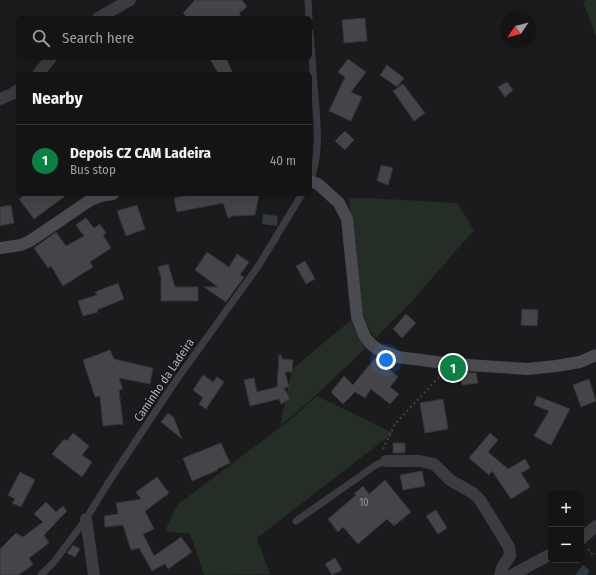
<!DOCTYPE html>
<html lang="en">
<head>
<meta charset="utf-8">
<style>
	:root { --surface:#141415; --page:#212122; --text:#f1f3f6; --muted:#9d9ea0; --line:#333334; --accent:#0b8043 }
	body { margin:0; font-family:"Fira Sans Condensed",sans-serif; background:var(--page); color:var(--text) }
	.controls { position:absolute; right:12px; bottom:12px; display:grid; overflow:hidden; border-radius:6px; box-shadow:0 4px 16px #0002 }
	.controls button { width:36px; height:36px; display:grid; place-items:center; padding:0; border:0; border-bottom:1px solid var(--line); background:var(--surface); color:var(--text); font:20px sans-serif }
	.compass { position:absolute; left:500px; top:12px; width:36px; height:36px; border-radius:50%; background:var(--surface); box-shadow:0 4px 16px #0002; rotate:235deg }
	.you { position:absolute; left:386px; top:360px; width:14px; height:14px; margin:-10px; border:3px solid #fff; border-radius:50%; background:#1a73e8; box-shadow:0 0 0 6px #1a73e833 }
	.badge { display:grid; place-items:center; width:26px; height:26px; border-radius:50%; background:var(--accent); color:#fff; font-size:13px; font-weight:700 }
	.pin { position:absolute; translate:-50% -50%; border:2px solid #fff; box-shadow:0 1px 4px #0006 }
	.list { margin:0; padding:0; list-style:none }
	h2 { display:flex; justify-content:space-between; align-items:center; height:52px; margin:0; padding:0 16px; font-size:17px }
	h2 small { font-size:13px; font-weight:400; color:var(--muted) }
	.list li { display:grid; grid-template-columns:26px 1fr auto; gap:12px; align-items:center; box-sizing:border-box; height:72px; padding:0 16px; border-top:1px solid var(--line) }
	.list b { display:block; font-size:15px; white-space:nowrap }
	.list p { margin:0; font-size:13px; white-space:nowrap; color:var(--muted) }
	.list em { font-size:13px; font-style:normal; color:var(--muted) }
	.icon { flex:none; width:22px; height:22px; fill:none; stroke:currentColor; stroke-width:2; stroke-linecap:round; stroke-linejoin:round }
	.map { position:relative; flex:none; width:596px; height:575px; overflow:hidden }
	.search { position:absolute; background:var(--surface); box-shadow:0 4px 16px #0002; left:16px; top:16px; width:296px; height:44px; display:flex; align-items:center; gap:10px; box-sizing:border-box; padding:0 14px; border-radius:6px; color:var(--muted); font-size:15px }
	.panel { position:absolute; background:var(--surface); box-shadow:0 4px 16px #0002; left:16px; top:72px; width:296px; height:124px; border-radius:6px }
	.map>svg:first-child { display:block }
	.green { fill:#242d26 }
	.water { fill:#313840 }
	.building { fill:#454549; stroke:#353438 }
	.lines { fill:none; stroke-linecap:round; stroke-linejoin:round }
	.path { stroke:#424348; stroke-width:2; stroke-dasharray:2 3; stroke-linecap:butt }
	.service { stroke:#3b3c41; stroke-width:7 }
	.minor { stroke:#3b3c41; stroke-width:12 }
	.secondary { stroke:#4a4b51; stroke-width:12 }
	.labels { text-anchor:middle; stroke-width:3.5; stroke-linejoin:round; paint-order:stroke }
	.number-label { font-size:10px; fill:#94959e }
	.street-label { font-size:12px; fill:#aeb0bb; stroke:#161518 }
</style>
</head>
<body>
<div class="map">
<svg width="596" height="575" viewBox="0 0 596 575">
	<rect width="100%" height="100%" fill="#1b1a1c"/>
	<path class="green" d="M587 0H596V37L583 1Z
		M349 198H370L457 203 474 230 413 300 376 338 370 331 361 310Z
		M351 320 360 341 366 348 312 399 280 426 292 369Z
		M317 396 393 433 257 538 270 574 204 575 190 534 165 531 177 505 286 423Z"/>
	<path class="water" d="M263 214 278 216 277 226 262 224Z
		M583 565 590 571 587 575H575Z"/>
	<path class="building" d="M195 0H242L247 7 239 13 242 18H188L183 13Z
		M365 18 367 41 344 43 342 20Z
		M209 58H226L233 74H219Z
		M348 59 366 72 351 92 362 97 351 121 329 111 345 77 338 72Z
		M387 65 404 78 397 87 380 75Z
		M507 82 513 90 505 97 498 87Z
		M403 84 425 113 414 121 393 91Z
		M345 131 354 140 345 150 335 141Z
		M381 165 393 168 388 185 377 181Z
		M26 194H68L34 219 19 199Z
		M195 194H259L255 215 233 216 228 218 223 203 177 212 174 198Z
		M11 205 14 223 0 226V207Z
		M137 205 145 229 126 236 117 211Z
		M86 218 94 228 100 224 106 233 103 235 111 248 90 262 93 267 63 286 51 266 48 268 34 248 56 232 66 246 84 236 76 225Z
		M207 252 229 267 237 254 249 262 240 275 244 277 226 302 204 287H218L195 270Z
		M305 261 315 279 306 284 296 266Z
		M168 264 175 287H198V301H161V277L158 267Z
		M118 283 124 299 97 310 98 312 83 316 78 301 97 295 95 292Z
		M522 309 538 310 537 326 521 325Z
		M406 314 416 323 402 338 393 329Z
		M110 350 114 359 153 368 150 384 119 378 123 389 119 390 123 424 103 426 100 396 95 397 83 360Z
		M279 355H281L282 359 293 360 292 372H285L289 387 284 388 290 399 281 404 279 399 250 406 244 380 254 378 257 392 277 387Z
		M375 358 398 377 390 387 399 394 390 404 371 389 365 398 355 392 343 404 331 392 344 376 353 385Z
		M460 372 476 373 478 383 462 385Z
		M203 375 213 382 217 377 224 382 206 409 199 404 203 398 193 390Z
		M589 379 596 401 581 407 573 385Z
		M537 396 570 409 551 445 534 436 549 411 534 405Z
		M443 399 448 429 425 433 420 403Z
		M168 413 174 418 182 439 161 422Z
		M73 433 89 446 82 455 92 462 82 477 52 454 64 439 67 441Z
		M490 433 498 440 488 452 508 469 525 459 530 468 521 473 530 487 511 499 492 471 489 475 469 458Z
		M221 443 230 463 217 469 218 470 192 481 183 458Z
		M393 443H405V453H393Z
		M422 471 425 486 403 490 400 475Z
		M20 472 35 480 21 507 12 503 15 499 8 495Z
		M157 477 169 493 145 511 154 529 143 534 154 556 181 537 192 552 168 569 165 564 152 571 139 548 131 550 123 525 105 527 104 516 118 514 116 503 141 499 136 492Z
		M385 480 411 512 394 526 387 519 358 544 343 527 338 532 328 519 356 495 354 494 363 486 369 494Z
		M46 502 56 512 63 506 67 511 44 535 49 543 29 558 33 565 18 575H0V549L16 533 23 537 43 522 34 514Z
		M436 510 447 528 438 534 426 516Z
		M73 545 80 549 75 557 67 553Z
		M335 558 342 570 332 575 325 564Z"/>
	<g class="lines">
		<path class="path" d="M383 449 395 424 441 375
			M588 549 592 554H596"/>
		<path class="service" d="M308 0 309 18
			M310 33C312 53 313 74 315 95 317 123 321 154 310 181
			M296 521 376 465 386 461
			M41 575 54 562 86 519 108 483 175 382 259 265 302 194"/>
		<path class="minor" d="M98 18 130 0
			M38 74 51 58
			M0 99 12 94 18 90
			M386 461H420L434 464 450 480 473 493 480 500 509 547 510 556 503 566 500 575
			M86 519 94 575
			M581 539 596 526
			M512 575 551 554"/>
		<path class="secondary" d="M310 181 318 184 339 203 347 219 357 317 365 337 372 345 379 350 398 357 452 364 528 369 556 366 580 362 596 355
			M0 248 21 245 30 241 89 201 101 196 113 194"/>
	</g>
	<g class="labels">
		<g class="number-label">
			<text x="364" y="506">10</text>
		</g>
		<g class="street-label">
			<text transform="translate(164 380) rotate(-56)" y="4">Caminho da Ladeira</text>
		</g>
	</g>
</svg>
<div class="controls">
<button>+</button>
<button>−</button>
</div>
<svg class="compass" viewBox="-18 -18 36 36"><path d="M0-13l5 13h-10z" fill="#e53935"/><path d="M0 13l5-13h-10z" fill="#9d9ea0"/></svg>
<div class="you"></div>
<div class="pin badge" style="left:453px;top:368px">1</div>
<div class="search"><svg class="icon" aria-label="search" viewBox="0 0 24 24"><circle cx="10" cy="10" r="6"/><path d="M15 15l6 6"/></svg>Search here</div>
<section class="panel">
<h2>Nearby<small></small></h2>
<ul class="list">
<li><span class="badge">1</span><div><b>Depois CZ CAM Ladeira</b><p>Bus stop</p></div><em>40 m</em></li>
</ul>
</section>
</div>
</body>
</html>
